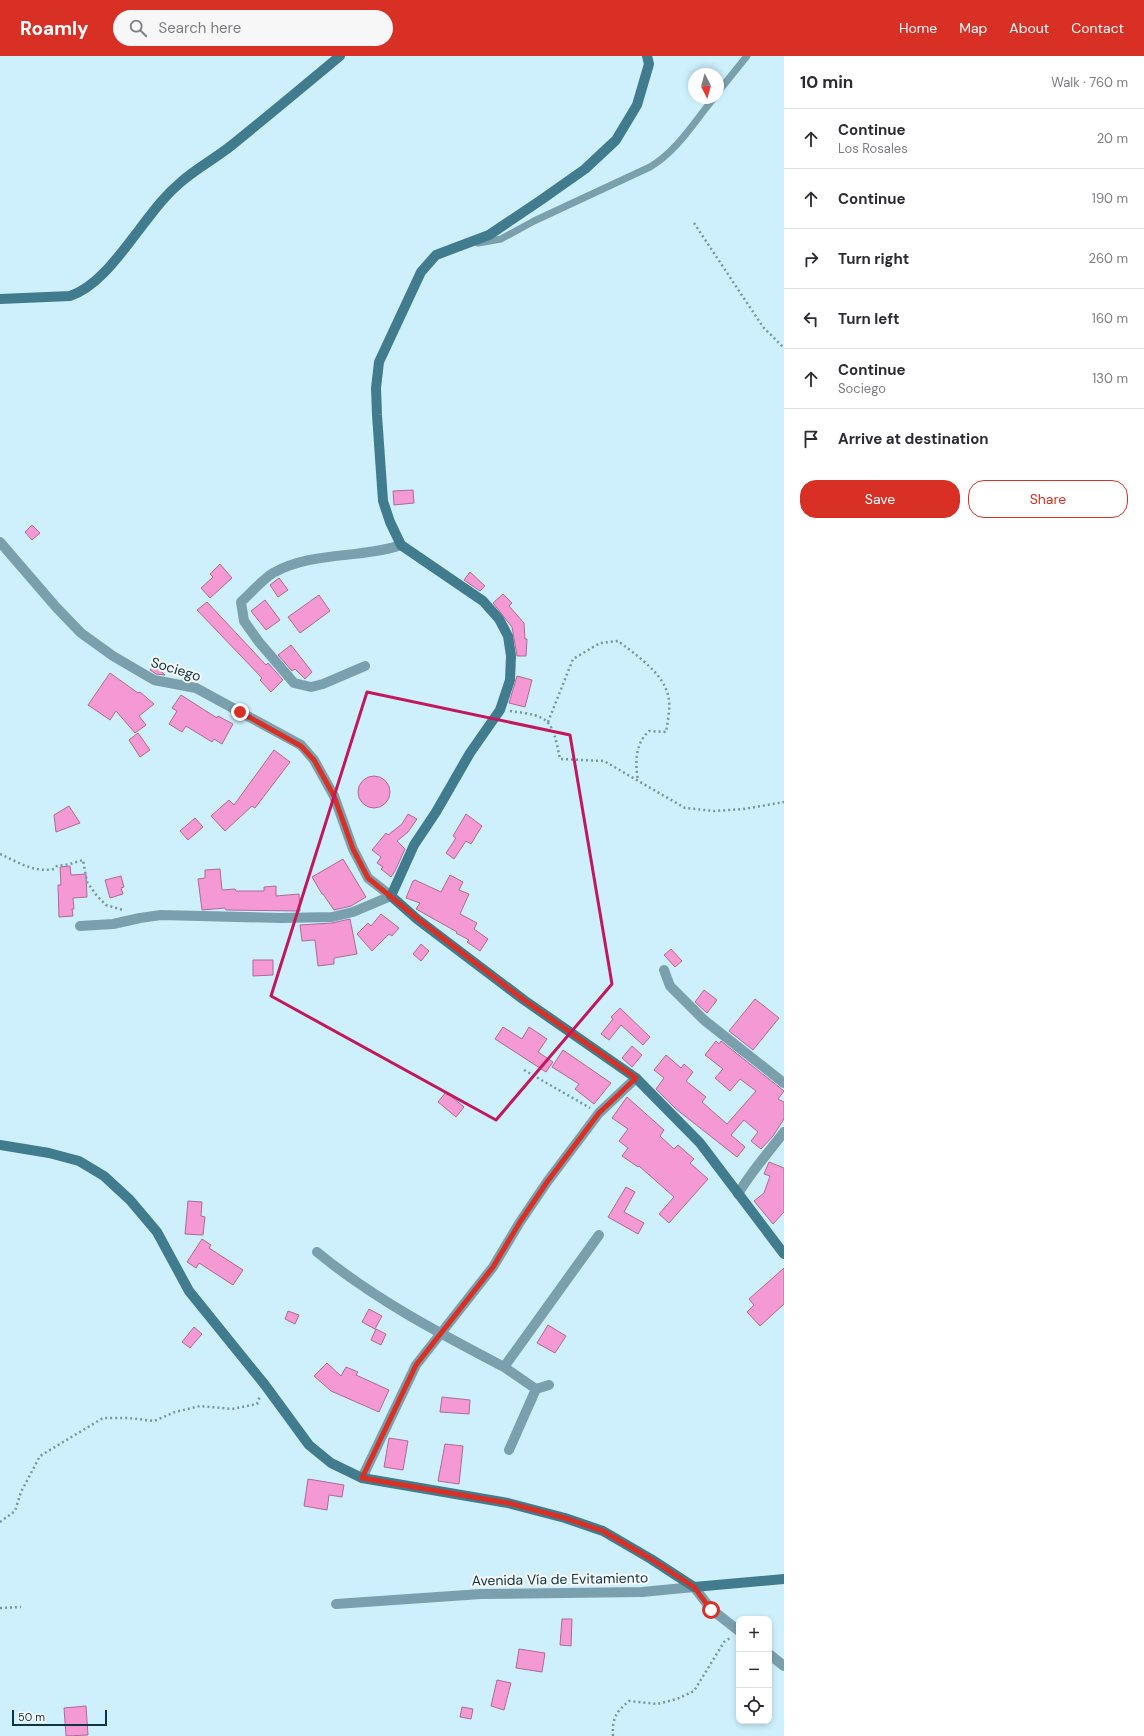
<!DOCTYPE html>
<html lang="en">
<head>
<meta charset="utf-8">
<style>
	:root { --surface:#fff; --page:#f7f7f7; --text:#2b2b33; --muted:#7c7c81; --line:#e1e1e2; --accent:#d93025 }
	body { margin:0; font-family:"DM Sans",sans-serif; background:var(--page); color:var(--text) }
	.controls { position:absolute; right:12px; bottom:12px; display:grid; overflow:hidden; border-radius:8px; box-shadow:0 2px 6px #0003 }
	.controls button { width:36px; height:36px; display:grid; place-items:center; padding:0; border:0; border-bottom:1px solid var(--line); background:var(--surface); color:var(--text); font:20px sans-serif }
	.compass { position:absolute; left:688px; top:12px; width:36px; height:36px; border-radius:50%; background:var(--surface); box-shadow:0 2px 6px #0003; rotate:174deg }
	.scale { position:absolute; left:12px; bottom:10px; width:95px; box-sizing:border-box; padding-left:4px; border:2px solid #0a3541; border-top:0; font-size:11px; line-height:14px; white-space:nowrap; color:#0a3541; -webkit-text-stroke:3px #f7f7f7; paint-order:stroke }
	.stop { position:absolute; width:12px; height:12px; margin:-9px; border:3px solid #d93025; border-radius:50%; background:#fff }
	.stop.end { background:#d93025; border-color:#fff; box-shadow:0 1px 4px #0008 }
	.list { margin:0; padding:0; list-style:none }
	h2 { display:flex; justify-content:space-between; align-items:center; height:52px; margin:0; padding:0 16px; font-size:17px }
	h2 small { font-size:13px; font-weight:400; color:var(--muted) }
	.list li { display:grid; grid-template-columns:26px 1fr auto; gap:12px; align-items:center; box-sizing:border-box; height:60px; padding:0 16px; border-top:1px solid var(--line) }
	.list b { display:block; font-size:15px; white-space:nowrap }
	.list p { margin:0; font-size:13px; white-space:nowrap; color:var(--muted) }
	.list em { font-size:13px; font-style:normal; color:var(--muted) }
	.actions { display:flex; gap:8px; padding:12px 16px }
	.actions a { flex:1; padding:9px 0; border:1px solid var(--accent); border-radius:16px; text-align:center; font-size:14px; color:var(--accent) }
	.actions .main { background:var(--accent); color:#fff }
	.icon { flex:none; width:22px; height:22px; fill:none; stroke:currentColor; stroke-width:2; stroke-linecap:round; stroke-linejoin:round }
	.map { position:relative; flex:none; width:784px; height:1680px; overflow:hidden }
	header { display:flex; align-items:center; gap:24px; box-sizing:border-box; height:56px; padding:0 20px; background:var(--accent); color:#fff }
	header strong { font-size:19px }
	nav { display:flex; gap:22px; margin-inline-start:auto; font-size:14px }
	.search { width:280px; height:36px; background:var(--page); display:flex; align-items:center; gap:10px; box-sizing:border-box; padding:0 14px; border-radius:22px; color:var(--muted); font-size:15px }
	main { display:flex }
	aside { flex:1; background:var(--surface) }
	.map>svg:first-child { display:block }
	.building { fill:#f499d4; stroke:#ac6b95 }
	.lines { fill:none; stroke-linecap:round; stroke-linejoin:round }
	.path { stroke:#7198a4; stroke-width:2.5; stroke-dasharray:2 3; stroke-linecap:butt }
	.service { stroke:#7ba0ad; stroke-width:7 }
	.minor { stroke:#7ba0ad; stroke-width:10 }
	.secondary { stroke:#417b8e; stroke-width:10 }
	.route { stroke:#d93025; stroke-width:5 }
	.marked { fill:none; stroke:#c2185b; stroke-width:3; stroke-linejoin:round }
	.labels { text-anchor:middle; stroke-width:4; stroke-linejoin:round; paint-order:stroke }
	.street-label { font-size:14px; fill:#0a3541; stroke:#f7f7f7 }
</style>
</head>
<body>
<header>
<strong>Roamly</strong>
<div class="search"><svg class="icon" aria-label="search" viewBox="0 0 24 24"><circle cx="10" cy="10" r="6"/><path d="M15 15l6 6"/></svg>Search here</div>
<nav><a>Home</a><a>Map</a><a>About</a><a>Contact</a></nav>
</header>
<main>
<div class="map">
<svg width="784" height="1680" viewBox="0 0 784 1680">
	<rect width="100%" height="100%" fill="#cef0fd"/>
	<path class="building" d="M413 434 414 447 394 449 393 435Z
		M32 469 40 477 32 484 25 476Z
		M220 508 232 522 210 542 201 532 213 521 210 518Z
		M470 516 485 530 480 535 464 524Z
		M279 522 288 534 278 541 270 529Z
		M503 538 512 547 509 550 524 567 525 583H527L526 600H517L512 571 493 547Z
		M319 539 330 555 300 577 288 561Z
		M265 544 280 564 266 574 251 555Z
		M207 546 266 609 268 607 283 624 271 636 260 624 262 622 197 554Z
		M291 589 312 616 305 623 295 613 292 615 278 599Z
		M154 609 165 619 156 618 150 614Z
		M110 617 138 637 140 636 154 648 139 660 146 669 135 677 116 655 110 664 88 649Z
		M517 620 532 624 525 651 509 647Z
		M181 639 217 662 218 660 233 668 222 688 214 683 212 686 186 670 182 676 169 668 177 655 172 652Z
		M138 677 150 694 140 701 129 684Z
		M274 694 290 706 255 752 252 750 225 775 211 760 229 744 234 749Z
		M358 736a16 16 0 1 1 32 0a16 16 0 1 1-32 0Z
		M69 750 80 767 56 776 54 759Z
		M408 758 417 763 408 776 397 785 405 793 395 815 391 821 381 813 383 811 377 807 381 801 372 794 386 777 388 779 402 768Z
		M466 758 482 770 471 788 466 785 454 803 446 797 456 782 453 780Z
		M195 762 203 771 188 784 180 775Z
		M343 803 366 841 351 850 334 854 323 838H322L312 821Z
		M70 810 71 819 86 818 87 841 73 842 74 853H72L73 860 59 861 58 829H61L60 811Z
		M220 813 222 834 235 833 236 835H264V831L276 830V840L299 838 300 855 226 854 225 852 202 854 198 823 205 822V814Z
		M450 819 463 826 459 834 469 838 460 858 477 867 474 873 488 883 480 895 467 886 469 884 456 877 457 876 416 853 420 847 406 842 413 825 415 824 441 836Z
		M121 820 124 831 121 832 123 838 110 842 105 824Z
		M381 858 399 872 392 880 389 878 372 895 357 878 368 867 371 870Z
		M350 863 357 898 334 902V908L318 910 315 884 302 885 300 869 332 867Z
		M421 888 429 895 421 905 413 898Z
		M671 893 682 905 675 911 664 899Z
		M253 904H273V919L253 920Z
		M704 934 717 944 707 957 695 946Z
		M755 943 779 962 753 994 729 975Z
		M620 952 650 981 643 989 621 969 609 984 601 978 613 963 611 961Z
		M503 971 522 983 529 971 547 983 538 996 553 1006 546 1016 495 983Z
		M716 985 719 988 721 985 784 1035 778 1043 784 1046V1063L773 1080 761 1093 751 1085 758 1076 744 1064 731 1079 745 1091 737 1101 676 1053 656 1033 664 1022 654 1014 666 999 681 1012 684 1008 693 1016 686 1025 706 1041 702 1046 727 1068 756 1035 740 1023 730 1035 715 1022 723 1013 705 999Z
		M632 990 642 999 632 1011 622 1002Z
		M563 994 611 1027 594 1048 575 1033 579 1028 552 1011Z
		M446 1036 464 1051 456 1061 438 1046Z
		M627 1041 664 1074 660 1080 674 1093 678 1089 694 1103 690 1107 708 1123 669 1167 659 1158 674 1141 639 1110 638 1111 622 1100 628 1092 619 1085 628 1073 612 1062Z
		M769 1106 784 1112V1156L773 1168 754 1145 764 1137 770 1120 764 1118Z
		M626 1131 635 1136 624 1156 644 1167 638 1178 608 1161Z
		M188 1145 202 1146 201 1160 205 1161 203 1179 185 1178Z
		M202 1183 211 1189 209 1192 243 1214 233 1229 199 1207 196 1212 187 1206Z
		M784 1212V1248L760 1270 747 1256 754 1249 749 1243Z
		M369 1253 382 1260 375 1273 362 1266Z
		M288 1255 299 1259 295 1268 285 1263Z
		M548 1269 566 1280 555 1297 537 1287Z
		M194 1271 202 1278 190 1292 182 1286Z
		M376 1273 386 1278 381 1289 371 1284Z
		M327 1307 341 1320 346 1311 358 1316 356 1319 389 1334 379 1356 331 1335 314 1320Z
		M442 1341 470 1344 469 1358 440 1356Z
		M389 1382 408 1385 403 1414 384 1411Z
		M445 1388 463 1390 459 1428 438 1425Z
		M308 1423 344 1429 342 1441 329 1439 327 1454 304 1450Z
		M562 1563H572L571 1590 560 1589Z
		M519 1593 545 1597 542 1616 516 1612Z
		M497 1624 511 1627 504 1654 491 1650Z
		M86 1650 88 1679 66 1680 64 1652Z
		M462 1651 473 1653 471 1663 460 1661Z"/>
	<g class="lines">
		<path class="path" d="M694 167 763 271 784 292
			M510 655C550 660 552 663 560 703L604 705 685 752 714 755 744 753 784 746
			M548 666 573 603 600 587 618 585C635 598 663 617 668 639 671 650 668 664 666 676L649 675C635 688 635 706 638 725
			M0 798C18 806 34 817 54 813L57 810 70 808 83 804 87 826 97 840 106 849 123 854
			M524 1014 590 1052
			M0 1466 15 1455 21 1436 40 1400 103 1362H129L154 1365 175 1356 200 1350 232 1353 257 1348 260 1340
			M0 1552 21 1551
			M613 1680C612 1662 616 1656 629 1645L657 1648 677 1643 694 1635 724 1586 730 1582"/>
		<path class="service" d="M718 36 747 0
			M478 187 501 183 534 165 650 111C677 95 694 66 714 42"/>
		<path class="minor" d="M0 486 56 551 81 577 113 600 154 624 196 632 301 689 314 704 334 740 353 793 368 822 391 840 353 856 332 861 281 862 161 859 140 862 113 868 80 870
			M365 610 323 628 311 631 294 627 259 586 244 565 241 546C251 537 263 523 273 517 312 495 360 503 401 489
			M664 914 670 930 704 964 784 1027
			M738 1138C751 1116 768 1097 784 1076
			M317 1196C374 1243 439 1277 504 1311L599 1179
			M504 1311 536 1333 549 1329
			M509 1394 536 1333
			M362 1422 416 1309 493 1211 520 1166 547 1126 599 1057 636 1022
			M336 1548 481 1538 642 1536 694 1531 711 1553 739 1575
			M769 1598 784 1610"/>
		<path class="secondary" d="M647 0 649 8 637 49 616 84 585 113 541 144 489 179 436 199 421 216 379 306 376 332 377 359 383 445 390 466 401 489 483 545 499 563 508 580 511 600 510 624 500 654 470 697 436 756 414 789 391 840 417 863 524 944 636 1022 700 1087 784 1198
			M0 243 70 240C98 231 121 197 139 174 152 157 164 140 181 126 197 112 216 102 232 89 268 60 304 30 340 0
			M0 1089 49 1097 79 1105 104 1120 130 1144 157 1176 189 1235 265 1329 309 1389 331 1407 362 1422 508 1447 565 1462 603 1475 651 1503 694 1531 784 1523"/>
	</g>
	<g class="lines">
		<path class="route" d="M240 656 301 690 314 704 334 740 353 793 368 822 418 863 524 944 636 1022 599 1057 547 1126 520 1166 493 1211 416 1309 362 1422 508 1447 565 1462 603 1475 651 1503 694 1531 711 1554"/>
	</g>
	<path class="marked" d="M367 636 570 679 612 928 496 1064 271 940Z"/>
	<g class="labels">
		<g class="street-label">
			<text transform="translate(176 613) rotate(17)" y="5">Sociego</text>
			<text transform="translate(560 1523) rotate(-1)" y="5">Avenida Vía de Evitamiento</text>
		</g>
	</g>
</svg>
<div class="controls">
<button>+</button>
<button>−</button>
<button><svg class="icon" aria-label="locate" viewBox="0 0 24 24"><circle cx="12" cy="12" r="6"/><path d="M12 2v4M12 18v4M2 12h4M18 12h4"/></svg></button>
</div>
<svg class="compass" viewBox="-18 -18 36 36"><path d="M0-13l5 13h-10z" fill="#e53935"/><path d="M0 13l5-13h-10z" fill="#7c7c81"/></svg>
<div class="scale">50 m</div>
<div class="stop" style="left:711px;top:1554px"></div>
<div class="stop end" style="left:240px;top:656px"></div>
</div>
<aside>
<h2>10 min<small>Walk · 760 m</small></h2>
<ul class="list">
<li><svg class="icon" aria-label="ahead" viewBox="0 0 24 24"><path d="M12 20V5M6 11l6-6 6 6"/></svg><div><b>Continue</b><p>Los Rosales</p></div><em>20 m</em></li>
<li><svg class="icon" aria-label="ahead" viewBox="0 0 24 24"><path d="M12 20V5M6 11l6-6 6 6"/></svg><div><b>Continue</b></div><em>190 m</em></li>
<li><svg class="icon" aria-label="right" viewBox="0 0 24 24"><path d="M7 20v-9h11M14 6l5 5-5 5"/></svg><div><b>Turn right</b></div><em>260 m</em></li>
<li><svg class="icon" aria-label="left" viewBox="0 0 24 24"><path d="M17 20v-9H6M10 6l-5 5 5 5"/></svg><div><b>Turn left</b></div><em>160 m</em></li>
<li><svg class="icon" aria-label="ahead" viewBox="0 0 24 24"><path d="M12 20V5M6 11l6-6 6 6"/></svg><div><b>Continue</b><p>Sociego</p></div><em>130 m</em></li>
<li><svg class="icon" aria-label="arrive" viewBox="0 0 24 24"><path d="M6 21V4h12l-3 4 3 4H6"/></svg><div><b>Arrive at destination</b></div></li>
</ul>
<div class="actions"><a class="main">Save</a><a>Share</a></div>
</aside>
</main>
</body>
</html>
